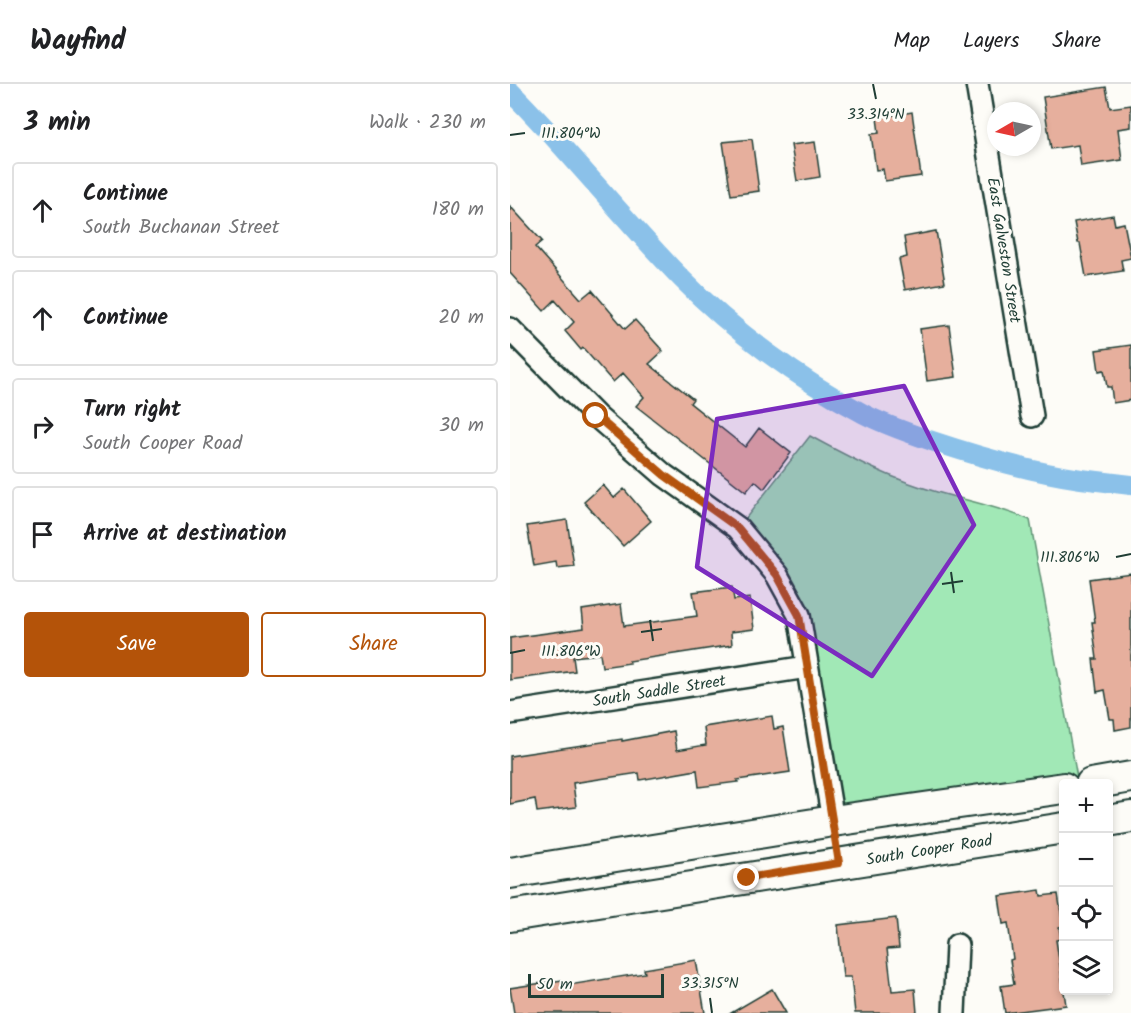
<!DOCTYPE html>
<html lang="en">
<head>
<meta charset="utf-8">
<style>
	:root { --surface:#fff; --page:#f2f2f2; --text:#202124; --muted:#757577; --line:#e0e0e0; --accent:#b45309 }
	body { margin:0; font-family:Kalam,sans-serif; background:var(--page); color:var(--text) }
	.controls { position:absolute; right:18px; bottom:18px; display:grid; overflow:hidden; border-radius:6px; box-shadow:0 3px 9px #0003 }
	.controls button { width:54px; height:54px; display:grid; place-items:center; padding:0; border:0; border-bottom:2px solid var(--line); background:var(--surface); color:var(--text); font:30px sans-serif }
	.compass { position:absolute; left:477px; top:18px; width:54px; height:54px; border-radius:50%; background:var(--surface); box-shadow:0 3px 9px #0003; rotate:261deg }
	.scale { position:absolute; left:18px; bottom:15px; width:136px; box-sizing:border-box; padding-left:6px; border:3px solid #1f3d34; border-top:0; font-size:16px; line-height:21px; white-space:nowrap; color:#1f3d34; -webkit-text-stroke:4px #fdfcf7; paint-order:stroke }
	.stop { position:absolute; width:18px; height:18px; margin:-14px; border:4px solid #b45309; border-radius:50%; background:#fff }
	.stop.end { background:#b45309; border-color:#fff; box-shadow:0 2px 6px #0008 }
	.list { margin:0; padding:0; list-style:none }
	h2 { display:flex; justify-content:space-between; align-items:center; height:78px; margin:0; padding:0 24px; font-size:26px }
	h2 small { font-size:20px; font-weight:400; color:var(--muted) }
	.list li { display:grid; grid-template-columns:39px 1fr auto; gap:18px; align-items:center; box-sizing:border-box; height:96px; margin:0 12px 12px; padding:0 12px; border:2px solid var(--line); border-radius:6px }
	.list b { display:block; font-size:22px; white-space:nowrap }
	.list p { margin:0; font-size:20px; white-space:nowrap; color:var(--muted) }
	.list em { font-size:20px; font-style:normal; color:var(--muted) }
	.actions { display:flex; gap:12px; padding:18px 24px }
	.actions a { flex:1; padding:14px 0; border:2px solid var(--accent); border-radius:6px; text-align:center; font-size:21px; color:var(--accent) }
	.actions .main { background:var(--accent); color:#fff }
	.icon { flex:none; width:33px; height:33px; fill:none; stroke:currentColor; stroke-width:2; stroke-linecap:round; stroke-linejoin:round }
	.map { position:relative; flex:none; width:621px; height:929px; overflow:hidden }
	header { display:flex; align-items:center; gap:36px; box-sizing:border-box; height:84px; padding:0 30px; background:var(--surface); border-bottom:2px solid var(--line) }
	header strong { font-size:28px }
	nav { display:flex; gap:33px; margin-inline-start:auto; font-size:21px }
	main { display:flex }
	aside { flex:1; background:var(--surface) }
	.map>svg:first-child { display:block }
	.green { fill:#a1e8b6; stroke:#609275; stroke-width:1.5 }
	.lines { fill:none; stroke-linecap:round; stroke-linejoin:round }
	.canal { stroke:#8bc1e9; stroke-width:20 }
	.building { fill:#e6af9d; stroke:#1f3d34; stroke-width:1.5 }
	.street-casing { stroke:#1f3d34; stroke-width:26 }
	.secondary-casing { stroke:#1f3d34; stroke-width:34 }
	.street { stroke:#fdfcf7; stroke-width:21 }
	.secondary { stroke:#fdfcf7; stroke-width:30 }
	.route { stroke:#b45309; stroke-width:8 }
	.marked { fill:#7b2cbf; fill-opacity:0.2; stroke:#7b2cbf; stroke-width:4.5; stroke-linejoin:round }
	.ticks { fill:none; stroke:#1f3d34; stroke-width:2 }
	.labels { text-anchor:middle; stroke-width:6; stroke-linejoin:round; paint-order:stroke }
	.street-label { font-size:16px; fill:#1f3d34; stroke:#fdfcf7 }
	.ticks-label { font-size:15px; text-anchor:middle; fill:#1f3d34; stroke:#fdfcf7; stroke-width:6; stroke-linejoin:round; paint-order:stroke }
</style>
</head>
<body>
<header>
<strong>Wayfind</strong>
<nav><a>Map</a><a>Layers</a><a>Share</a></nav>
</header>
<main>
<aside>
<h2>3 min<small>Walk · 230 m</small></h2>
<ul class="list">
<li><svg class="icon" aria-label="ahead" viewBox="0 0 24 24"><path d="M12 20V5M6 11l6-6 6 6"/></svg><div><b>Continue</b><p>South Buchanan Street</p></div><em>180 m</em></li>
<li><svg class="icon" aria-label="ahead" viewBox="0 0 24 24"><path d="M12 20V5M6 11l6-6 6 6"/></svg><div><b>Continue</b></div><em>20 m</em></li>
<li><svg class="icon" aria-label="right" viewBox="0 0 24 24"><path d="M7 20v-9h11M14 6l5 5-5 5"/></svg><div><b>Turn right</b><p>South Cooper Road</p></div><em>30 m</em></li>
<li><svg class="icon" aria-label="arrive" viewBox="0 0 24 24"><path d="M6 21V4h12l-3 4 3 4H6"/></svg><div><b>Arrive at destination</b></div></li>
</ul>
<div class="actions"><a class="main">Save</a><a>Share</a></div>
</aside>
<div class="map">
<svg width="621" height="929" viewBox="0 0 621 929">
	<rect width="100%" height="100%" fill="#fdfcf7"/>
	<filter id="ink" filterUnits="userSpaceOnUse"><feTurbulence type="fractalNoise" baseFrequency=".0167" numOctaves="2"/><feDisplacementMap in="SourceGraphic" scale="12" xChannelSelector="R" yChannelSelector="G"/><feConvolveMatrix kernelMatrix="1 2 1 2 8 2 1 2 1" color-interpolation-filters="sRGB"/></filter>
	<g filter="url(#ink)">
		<path class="green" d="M300 352C342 375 381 395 427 408 458 417 489 423 520 436L568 699 323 737 289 532 228 444Z"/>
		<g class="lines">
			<path class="canal" d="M0 7C60 67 112 134 172 195 223 247 290 296 354 330 375 341 399 349 422 357 470 373 521 388 571 395 588 397 604 399 621 401"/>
		</g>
		<path class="building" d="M596 3 600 24 621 21V43L608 45 612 76 571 82 568 61 541 65 533 13Z
			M402 28 411 92 375 97 373 85 366 86 361 50 369 49 367 34Z
			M242 55 249 107 221 111 213 58Z
			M305 58 310 93 287 97 281 61Z
			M0 122 32 157 25 163 71 215 82 206 115 245 125 236 153 267 139 280 183 315 180 319 235 363 249 344 281 369 254 405 245 397 236 408 126 322 134 313 113 289 103 298 73 264 71 266 55 247 64 238 45 216 34 227 0 189Z
			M603 131 605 141 614 139 621 174 611 176 613 187 576 193 570 159H568L564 138Z
			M426 147 435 199 395 206 389 175 397 173 394 153Z
			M439 241 446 293 417 297 410 245Z
			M621 261V316L603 319 601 303H597L594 286 589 287 586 266Z
			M93 401 104 414 114 405 141 437 113 462 74 418Z
			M57 436 64 482 47 484 46 478 24 482 17 442Z
			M621 489V643L605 646 604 635H600L595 606 587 608 583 575H587L582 538H585L579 495Z
			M222 503 224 516 240 514 244 545 221 548 222 561 119 577 120 579 92 583 90 570 63 573 65 587 0 596V554L74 544 72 526 111 520 114 542 187 532 183 508Z
			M262 632 264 645 273 643 280 688 227 696 228 698 189 703 187 686 130 696 129 689 63 699 66 723 27 728 25 715 0 720V672L112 655V657L164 647 167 666 196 661 194 643Z
			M530 806 531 812 548 810 553 842 549 843 551 855 546 856 556 921 495 929 491 902 504 900 500 876 503 875 498 839 493 840 489 812Z
			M386 834 389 864 377 865 382 907 405 905 407 929H345L341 893H333L328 841Z
			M186 876 195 929H4L0 904 52 896 53 902 135 889 134 885Z
			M262 905 276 929H221Z"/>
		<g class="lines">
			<defs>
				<path id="street" d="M467 0 522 332
					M0 245 86 332 154 391 228 444 267 491 289 531 323 737
					M0 629 297 583
					M444 929 447 861"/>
				<path id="secondary" d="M581 700 621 693
					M598 737 621 733
					M0 789 323 737 554 704
					M0 832 554 744"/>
			</defs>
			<use href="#street" class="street-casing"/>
			<use href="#secondary" class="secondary-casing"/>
			<use href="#street" class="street"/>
			<use href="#secondary" class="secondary"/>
		</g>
	</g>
	<g class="lines" filter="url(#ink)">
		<path class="route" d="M86 332 154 391 228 444 267 491 289 531 329 779 237 794"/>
	</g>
	<path class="marked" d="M394 302 464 441 362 592 187 483 207 335Z"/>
	<path class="ticks" d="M363 0 366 15M0 51 15 49M606 473 621 470M441 488 444 509M432 500 453 497M140 536 143 557M131 548 152 545M0 569 15 566M200 914 202 929"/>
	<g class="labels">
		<g class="street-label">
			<text transform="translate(495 166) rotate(81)" y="6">East Galveston Street</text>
			<text transform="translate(149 606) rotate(-9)" y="6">South Saddle Street</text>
			<text transform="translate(419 765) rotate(-9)" y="6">South Cooper Road</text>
		</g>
	</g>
	<g class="ticks-label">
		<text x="366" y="35">33.314°N</text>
		<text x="61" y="54">111.804°W</text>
		<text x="560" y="478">111.806°W</text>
		<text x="61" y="572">111.806°W</text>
		<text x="200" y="904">33.315°N</text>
	</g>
</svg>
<div class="controls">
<button>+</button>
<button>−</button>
<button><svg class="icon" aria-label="locate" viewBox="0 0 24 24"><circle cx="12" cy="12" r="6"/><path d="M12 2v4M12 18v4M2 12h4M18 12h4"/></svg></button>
<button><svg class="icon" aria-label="layers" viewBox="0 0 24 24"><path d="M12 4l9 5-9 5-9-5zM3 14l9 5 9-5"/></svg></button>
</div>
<svg class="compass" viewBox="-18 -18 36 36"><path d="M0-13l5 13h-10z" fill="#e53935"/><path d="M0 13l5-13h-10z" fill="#757577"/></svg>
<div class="scale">50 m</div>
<div class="stop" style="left:86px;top:332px"></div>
<div class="stop end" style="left:237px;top:794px"></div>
</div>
</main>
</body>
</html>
